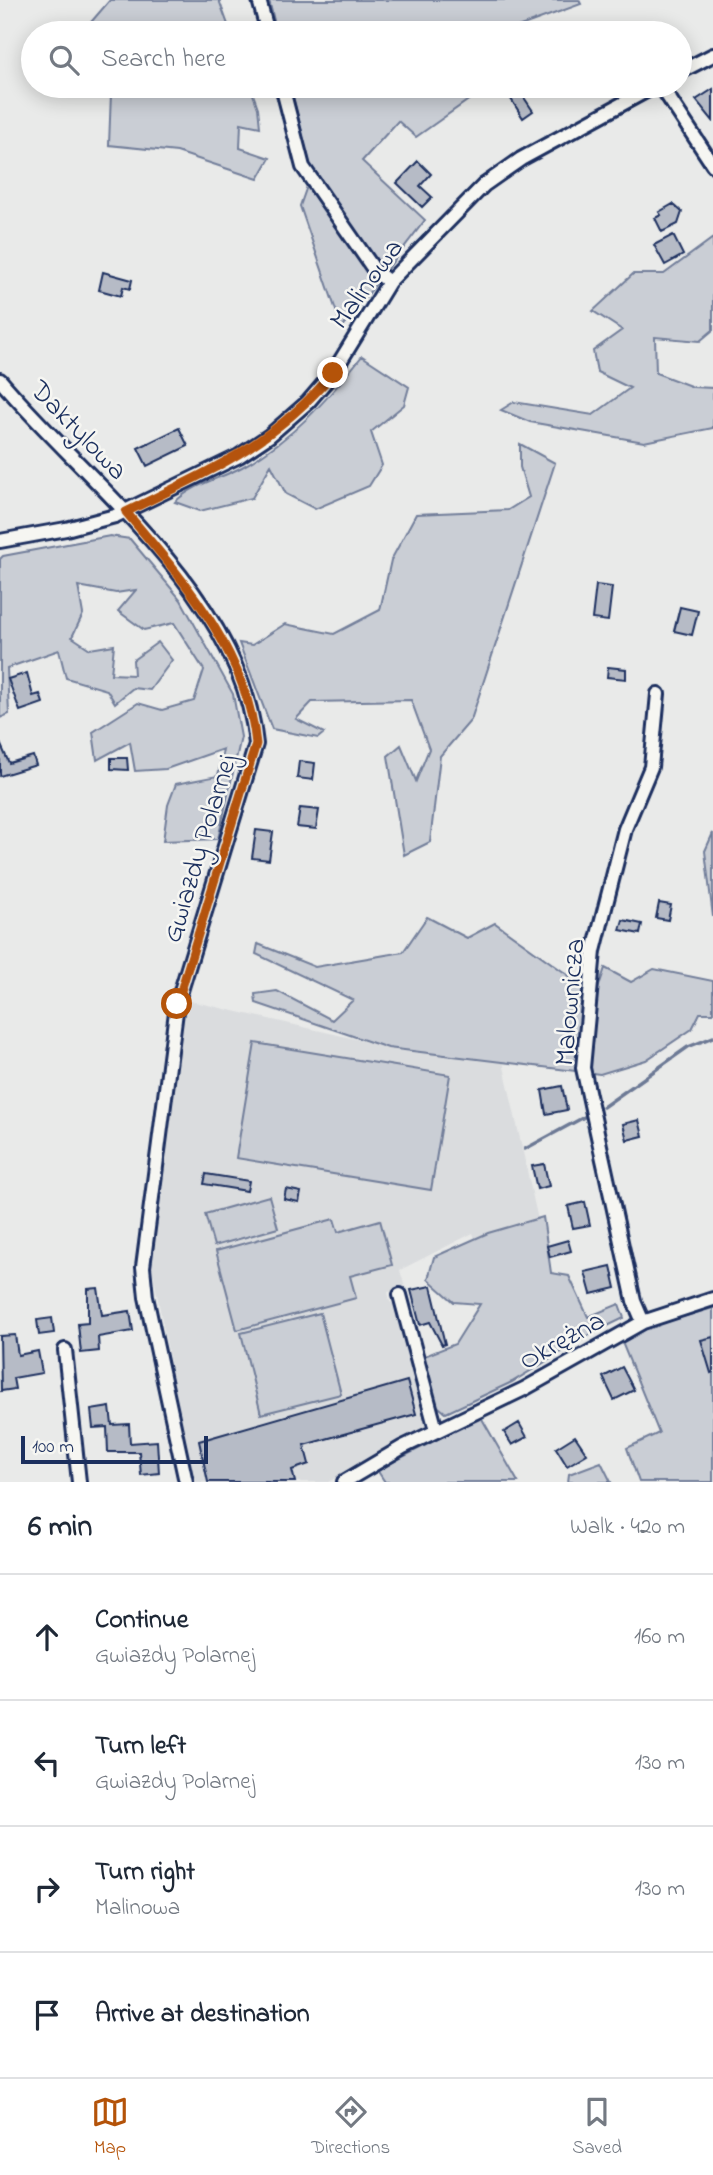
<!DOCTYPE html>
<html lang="en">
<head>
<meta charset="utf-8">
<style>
	:root { --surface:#fff; --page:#f2f2f3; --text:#1f2937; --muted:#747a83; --line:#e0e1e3; --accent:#b45309 }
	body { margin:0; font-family:"Indie Flower",sans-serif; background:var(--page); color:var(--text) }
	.scale { position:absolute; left:21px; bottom:18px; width:187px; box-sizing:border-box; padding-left:7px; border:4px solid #1b2f5e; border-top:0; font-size:19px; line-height:24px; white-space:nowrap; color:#1b2f5e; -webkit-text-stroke:5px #f6f6f2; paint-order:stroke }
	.stop { position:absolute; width:21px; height:21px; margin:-16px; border:5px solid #b45309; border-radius:50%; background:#fff }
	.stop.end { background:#b45309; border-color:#fff; box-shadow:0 2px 7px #0008 }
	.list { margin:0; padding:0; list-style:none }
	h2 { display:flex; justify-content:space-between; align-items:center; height:91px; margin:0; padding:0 28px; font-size:30px }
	h2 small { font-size:23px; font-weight:400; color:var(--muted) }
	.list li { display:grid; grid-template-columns:46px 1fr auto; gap:21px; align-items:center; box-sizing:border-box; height:126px; padding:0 28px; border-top:2px solid var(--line) }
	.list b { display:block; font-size:26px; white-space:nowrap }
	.list p { margin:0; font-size:23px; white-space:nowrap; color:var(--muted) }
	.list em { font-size:23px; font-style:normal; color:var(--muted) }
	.icon { flex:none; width:38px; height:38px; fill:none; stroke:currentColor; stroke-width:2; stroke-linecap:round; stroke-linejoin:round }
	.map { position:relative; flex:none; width:713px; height:1482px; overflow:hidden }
	.search { position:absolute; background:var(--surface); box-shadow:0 4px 18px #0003; left:21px; right:21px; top:21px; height:77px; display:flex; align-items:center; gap:18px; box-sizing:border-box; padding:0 24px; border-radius:38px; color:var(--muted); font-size:26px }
	.sheet { height:595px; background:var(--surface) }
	nav { display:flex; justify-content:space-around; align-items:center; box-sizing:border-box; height:98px; border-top:2px solid var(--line); background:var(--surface); font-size:19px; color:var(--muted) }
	nav a { display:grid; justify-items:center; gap:4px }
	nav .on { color:var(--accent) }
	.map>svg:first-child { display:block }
	.built { fill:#dadcde }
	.green { fill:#caced5; stroke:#727e9a; stroke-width:2 }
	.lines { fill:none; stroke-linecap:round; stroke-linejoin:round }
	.stream { stroke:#6c7995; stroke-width:3.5 }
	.building { fill:#b6bbc6; stroke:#1b2f5e; stroke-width:2 }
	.minor-casing { stroke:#1b2f5e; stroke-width:18 }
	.minor { stroke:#f6f6f2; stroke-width:12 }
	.route { stroke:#b45309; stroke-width:9 }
	.labels { text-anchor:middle; stroke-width:5; stroke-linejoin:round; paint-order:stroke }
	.street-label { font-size:28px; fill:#1b2f5e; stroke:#f6f6f2 }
</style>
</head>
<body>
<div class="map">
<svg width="713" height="1482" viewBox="0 0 713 1482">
	<rect width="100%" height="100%" fill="#e9eae9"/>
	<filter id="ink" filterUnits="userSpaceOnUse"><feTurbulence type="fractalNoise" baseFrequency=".0143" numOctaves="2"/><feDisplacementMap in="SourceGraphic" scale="14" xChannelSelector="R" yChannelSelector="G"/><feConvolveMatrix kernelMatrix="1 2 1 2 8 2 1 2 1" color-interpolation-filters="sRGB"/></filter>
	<g filter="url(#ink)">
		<path class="built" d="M186 1000 399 1049 503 1062 538 1220 479 1250 473 1233 400 1270 405 1288 388 1292 390 1302 398 1306 427 1423 422 1430 328 1482H193L151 1263Z"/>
		<path class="green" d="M110 0H219L231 33H88L86 28Z
			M269 0H579L581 4 501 33H277Z
			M109 86H250L258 108 260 127 241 123 240 148 270 158 258 179 177 152 109 145 111 93Z
			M290 86H471L474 96 416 137 398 121 362 161 425 220 342 328 300 206 312 172Z
			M713 238V330L700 341 655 337 656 373 693 387 713 388V428L644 442 530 422 501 410 514 402 593 415 630 388 597 372 593 351 622 330 593 311 633 274H664Z
			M362 356 409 387 404 405 371 432 382 465 369 486 315 509 286 494 271 465 252 498 200 511 175 502C193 484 220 479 242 467 292 440 327 400 362 356Z
			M520 444 555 463 471 720 440 756 430 842 404 855 388 756 401 745 416 781 429 749 411 700 312 702 296 719 324 733 318 738 272 729 239 643 252 645 285 624 334 634 380 610 391 560 416 514 508 510 529 497 520 467Z
			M110 536 130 539 181 600 233 694 241 737 218 839 163 841 168 805 176 784 218 776 223 749 166 769 135 771 130 742 97 760 93 732 138 703 162 710 194 701 204 670 174 623 144 630 118 611 136 590 116 593 78 586 83 614 72 637 90 649 114 645 111 674 134 675 133 660 158 642 172 660 150 690 133 688 115 703 107 690 66 678 59 650 7 668 9 714 0 718V559L3 556Z
			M713 833V917L705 851Z
			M427 917 467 938 495 923 596 995 605 968 631 982 654 969 713 981V1013H700L692 1029 646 1060 600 1074 388 1048 256 1003 255 994 277 991 332 1020 353 1000 256 954 258 944 315 967 403 952Z
			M255 1043 450 1075 431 1190 236 1158Z
			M269 1196 278 1228 214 1246 205 1214Z
			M543 1217 551 1273 569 1276 588 1317 619 1304 624 1318 593 1333 512 1382 446 1413 435 1404 422 1357 455 1344 480 1304 454 1302 428 1279 434 1257 488 1233Z
			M334 1219 338 1232 380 1220 392 1265 350 1276 356 1298 237 1330 216 1251Z
			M713 1308V1482H639L627 1448 659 1433 621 1340 641 1329Z
			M320 1313 341 1394 261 1414 241 1333Z
			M481 1417 518 1482H385L377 1470Z
			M601 1462 611 1482H568L569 1474Z"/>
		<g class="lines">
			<path class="stream" d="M603 1107 688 1047 713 1037
				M525 1149 586 1116"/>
		</g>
		<path class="building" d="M713 89V121L696 100Z
			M521 93 533 111 523 118 511 99Z
			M418 161 431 174 420 186 432 197 422 207 397 183Z
			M673 204 682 212 678 224 662 232 655 218 661 215 659 212Z
			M673 235 683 255 665 265 654 245Z
			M103 272 132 280 130 289 123 287 121 296 99 290Z
			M179 428 188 446 147 466 138 448Z
			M596 585 612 587 608 621 592 619Z
			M680 607 698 611 692 635 674 631Z
			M608 667 626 669V679L607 677Z
			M27 673 33 696 40 694 43 703 20 711 8 679Z
			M0 743 9 763 33 756 36 765 0 776Z
			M111 758H127L128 770 111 769Z
			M299 761 315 763 313 780 297 778Z
			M300 808 319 810 316 829 297 827Z
			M256 830 273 832 269 860 252 858Z
			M659 903 671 905 668 920 656 918Z
			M623 920 642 924 640 934 620 930Z
			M562 1086 567 1110 546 1114 542 1090Z
			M639 1120 643 1136 627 1140 623 1124Z
			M544 1164 549 1186 537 1189 532 1166Z
			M206 1174 249 1181 247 1191 204 1184Z
			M286 1189 301 1192 299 1202 284 1199Z
			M585 1202 590 1225 573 1228 568 1206Z
			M568 1240 571 1251 550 1257 547 1246Z
			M611 1266 616 1288 591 1294 585 1272Z
			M431 1286 445 1344 442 1345 430 1322 420 1325 411 1290Z
			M98 1288 102 1315 130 1311 133 1331 98 1337 99 1351 81 1353 78 1324 88 1323V1289Z
			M52 1318 54 1333 39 1335 37 1320Z
			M15 1335 18 1355 38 1351 42 1373 13 1378 15 1389 1 1391 0 1336Z
			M713 1337V1372L711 1373 701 1340Z
			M622 1367 634 1390 614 1400 603 1377Z
			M407 1381 416 1414 304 1445 309 1464 292 1470 295 1482H208L199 1441Z
			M110 1407 112 1425 129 1424 130 1443 157 1441 159 1473 141 1475 139 1452H108L107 1427 93 1428 91 1410Z
			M519 1423 527 1437 512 1445 504 1432Z
			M575 1436 587 1454 567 1466 556 1448Z"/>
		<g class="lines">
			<defs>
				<path id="minor" d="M259 0 268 33
					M680 72 713 55
					M282 86 303 167 375 271 389 282
					M661 86 713 165
					M0 380C90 486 242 596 256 744L177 1004 143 1267 146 1297 186 1482
					M0 541 66 529 115 516 239 456 269 436 308 402 333 373 389 282 484 185 521 159 655 86
					M400 1295 436 1430
					M643 1322 634 1301 583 1068 594 951 625 829 651 767 658 694
					M65 1350 79 1482
					M344 1482 403 1447 524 1389 643 1322 713 1299"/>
			</defs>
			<use href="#minor" class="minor-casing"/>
			<use href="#minor" class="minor"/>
		</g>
	</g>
	<g class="lines" filter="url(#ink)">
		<path class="route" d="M177 1004 256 744C247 651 183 580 126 512 209 471 273 445 333 373"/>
	</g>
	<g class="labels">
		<g class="street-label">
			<text transform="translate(365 283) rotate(-54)" y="10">Malinowa</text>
			<text transform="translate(80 429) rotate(46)" y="10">Daktylowa</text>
			<text transform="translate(198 848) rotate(-73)" y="10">Gwiazdy Polarnej</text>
			<text transform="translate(568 1002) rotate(-85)" y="10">Malownicza</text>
			<text transform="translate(561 1339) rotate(-29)" y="10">Okrężna</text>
		</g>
	</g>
</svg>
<div class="scale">100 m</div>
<div class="stop" style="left:177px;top:1004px"></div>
<div class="stop end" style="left:333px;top:373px"></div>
<div class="search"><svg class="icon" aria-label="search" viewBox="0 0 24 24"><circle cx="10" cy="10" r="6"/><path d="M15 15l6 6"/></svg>Search here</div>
</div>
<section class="sheet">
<h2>6 min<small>Walk · 420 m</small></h2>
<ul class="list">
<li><svg class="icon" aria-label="ahead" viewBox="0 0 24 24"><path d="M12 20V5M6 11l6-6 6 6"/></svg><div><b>Continue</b><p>Gwiazdy Polarnej</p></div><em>160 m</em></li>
<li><svg class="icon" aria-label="left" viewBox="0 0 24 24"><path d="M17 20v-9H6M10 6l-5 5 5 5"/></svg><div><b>Turn left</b><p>Gwiazdy Polarnej</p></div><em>130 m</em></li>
<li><svg class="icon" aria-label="right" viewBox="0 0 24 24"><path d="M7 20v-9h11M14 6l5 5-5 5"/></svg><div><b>Turn right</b><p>Malinowa</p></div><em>130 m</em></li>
<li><svg class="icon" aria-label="arrive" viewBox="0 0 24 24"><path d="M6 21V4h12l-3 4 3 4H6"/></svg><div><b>Arrive at destination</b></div></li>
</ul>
</section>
<nav>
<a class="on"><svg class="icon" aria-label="map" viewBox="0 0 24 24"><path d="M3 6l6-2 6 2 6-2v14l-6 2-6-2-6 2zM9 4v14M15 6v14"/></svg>Map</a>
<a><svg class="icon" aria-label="directions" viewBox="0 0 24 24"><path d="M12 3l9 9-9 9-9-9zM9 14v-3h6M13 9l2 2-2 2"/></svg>Directions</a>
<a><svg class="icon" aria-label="saved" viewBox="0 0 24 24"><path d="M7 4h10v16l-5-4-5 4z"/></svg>Saved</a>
</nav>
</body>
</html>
